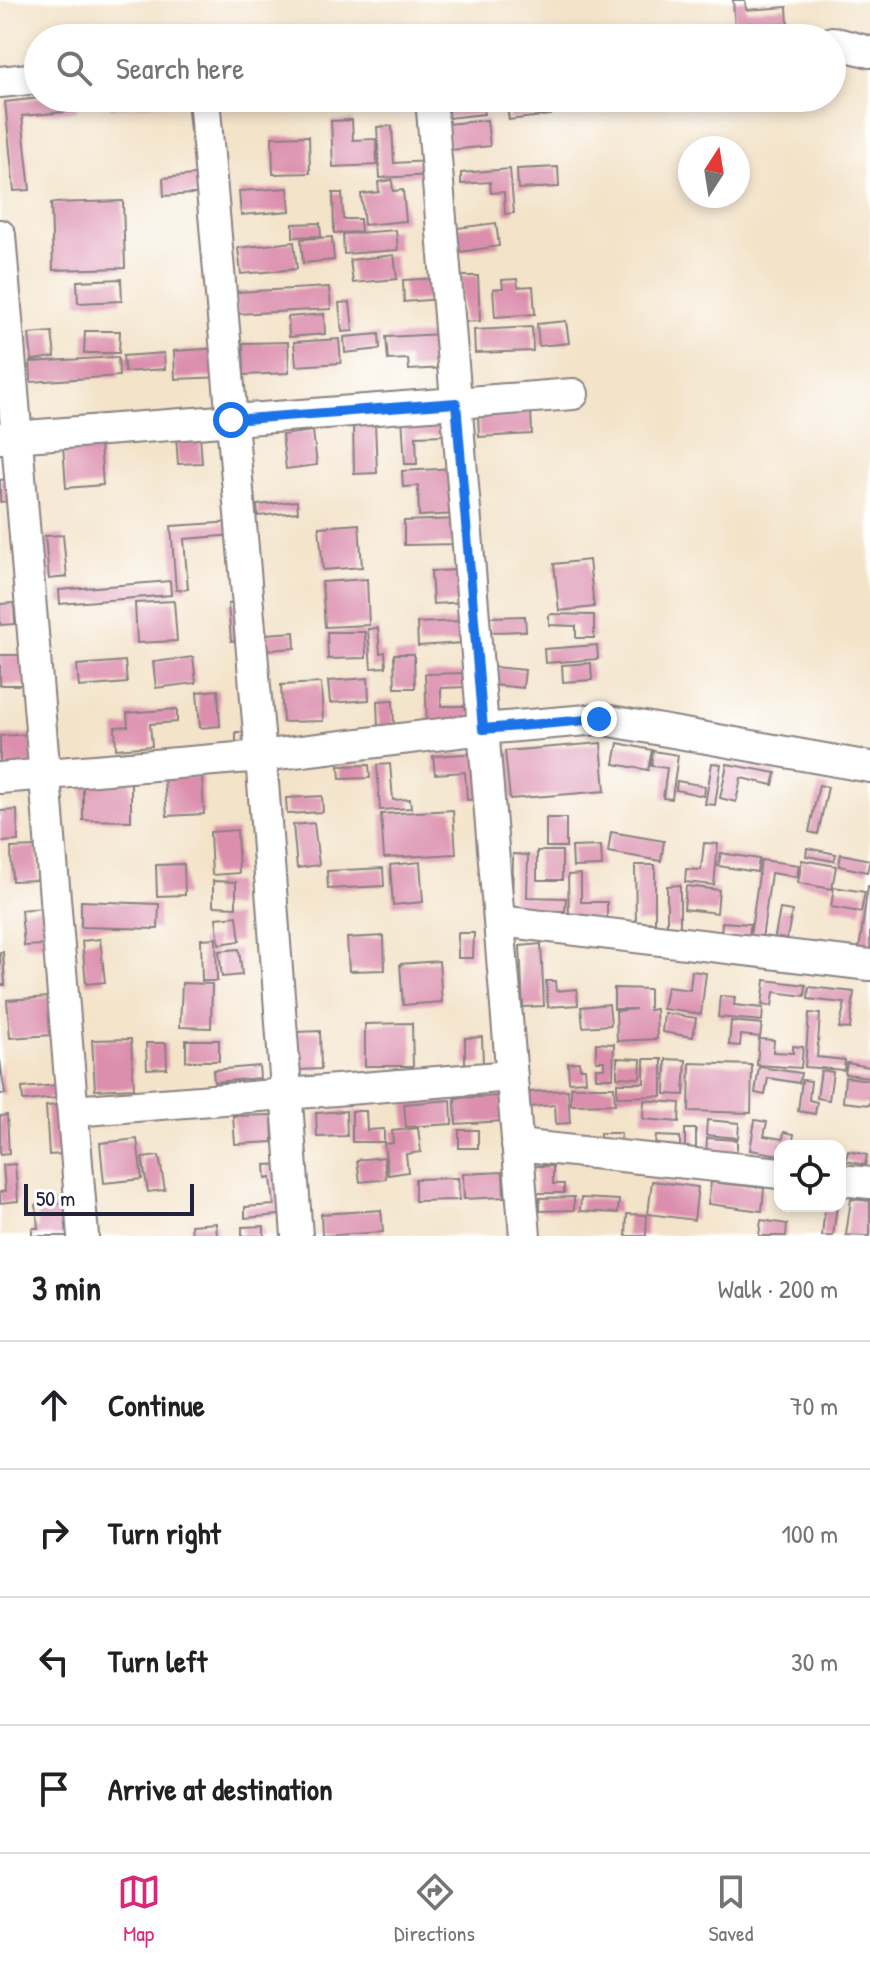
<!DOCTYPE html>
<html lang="en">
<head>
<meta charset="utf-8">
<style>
	:root { --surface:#fff; --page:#f6f6f6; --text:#202124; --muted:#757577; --line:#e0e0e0; --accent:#db2777 }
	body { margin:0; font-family:"Patrick Hand",sans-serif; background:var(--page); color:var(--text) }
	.controls { position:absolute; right:24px; bottom:24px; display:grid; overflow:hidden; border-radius:16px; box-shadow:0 4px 12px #0003 }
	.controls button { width:72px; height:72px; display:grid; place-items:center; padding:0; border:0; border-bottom:2px solid var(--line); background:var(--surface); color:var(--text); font:40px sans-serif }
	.compass { position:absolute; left:678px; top:136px; width:72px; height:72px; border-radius:50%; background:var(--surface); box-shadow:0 4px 12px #0003; rotate:12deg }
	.scale { position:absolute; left:24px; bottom:20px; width:170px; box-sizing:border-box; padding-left:8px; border:4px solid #22223b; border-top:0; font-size:22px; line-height:28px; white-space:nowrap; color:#22223b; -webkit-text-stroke:6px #fff; paint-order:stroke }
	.stop { position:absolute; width:24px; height:24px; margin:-18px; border:6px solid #1a73e8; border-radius:50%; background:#fff }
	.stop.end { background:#1a73e8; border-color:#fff; box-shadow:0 2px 8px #0008 }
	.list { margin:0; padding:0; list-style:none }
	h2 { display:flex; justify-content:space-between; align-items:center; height:104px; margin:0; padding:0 32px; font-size:34px }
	h2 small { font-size:26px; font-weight:400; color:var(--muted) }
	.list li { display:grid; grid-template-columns:52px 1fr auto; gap:24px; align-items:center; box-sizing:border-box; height:128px; padding:0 32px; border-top:2px solid var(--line) }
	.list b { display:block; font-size:30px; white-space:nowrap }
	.list em { font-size:26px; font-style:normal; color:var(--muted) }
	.icon { flex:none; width:44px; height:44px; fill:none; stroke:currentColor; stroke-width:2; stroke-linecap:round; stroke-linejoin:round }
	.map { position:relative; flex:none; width:870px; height:1236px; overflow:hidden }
	.search { position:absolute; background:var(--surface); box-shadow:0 4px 12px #0003; left:24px; right:24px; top:24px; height:88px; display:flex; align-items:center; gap:20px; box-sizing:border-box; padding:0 28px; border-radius:44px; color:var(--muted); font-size:30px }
	.sheet { height:616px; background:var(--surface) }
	nav { display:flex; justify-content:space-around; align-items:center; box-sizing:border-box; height:112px; border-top:2px solid var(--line); background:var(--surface); font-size:22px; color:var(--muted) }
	nav a { display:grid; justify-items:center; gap:4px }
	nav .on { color:var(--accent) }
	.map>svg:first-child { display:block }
	.building { fill:#dc8fad }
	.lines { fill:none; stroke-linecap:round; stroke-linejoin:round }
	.minor-casing { stroke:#8a8282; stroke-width:34 }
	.minor { stroke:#fff; stroke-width:30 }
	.route { stroke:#1a73e8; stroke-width:10 }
</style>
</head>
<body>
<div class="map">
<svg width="870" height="1236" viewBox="0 0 870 1236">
	<rect width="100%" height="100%" fill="#fff"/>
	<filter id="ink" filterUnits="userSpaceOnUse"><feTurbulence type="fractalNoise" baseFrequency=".0125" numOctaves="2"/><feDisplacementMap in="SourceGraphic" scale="16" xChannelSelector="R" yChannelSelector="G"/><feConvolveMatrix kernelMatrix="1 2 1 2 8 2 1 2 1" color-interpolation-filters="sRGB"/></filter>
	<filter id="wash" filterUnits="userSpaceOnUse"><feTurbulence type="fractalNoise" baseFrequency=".006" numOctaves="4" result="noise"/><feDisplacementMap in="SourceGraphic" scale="32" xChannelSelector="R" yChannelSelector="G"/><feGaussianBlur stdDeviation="1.8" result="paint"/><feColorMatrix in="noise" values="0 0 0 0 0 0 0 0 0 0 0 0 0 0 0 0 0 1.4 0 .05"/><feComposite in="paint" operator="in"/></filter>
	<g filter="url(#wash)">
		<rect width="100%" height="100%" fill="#f3e3c9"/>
		<g id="blocks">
			<path class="building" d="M733 0H745L746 10 787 7 788 24 735 28Z
				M40 98H75L77 111 22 116 30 190 14 191 5 102Z
				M110 98H200L203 130 190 131 187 101 110 108Z
				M535 98H549L551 115 509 120 507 106 536 103Z
				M458 100 459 109 483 106 484 114 448 118 446 102Z
				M352 120 353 140 376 139 377 165 333 167 331 121Z
				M487 120 490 146 450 150 447 124Z
				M392 126 394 163 430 161 431 175 380 178 377 127Z
				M309 136 310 173 273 174 272 137Z
				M558 167 559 187 518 189 517 169Z
				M510 169 514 213 505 214 504 192 491 193 490 182 461 184V173Z
				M204 174 206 193 164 196 163 178Z
				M392 180 393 191 403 190 406 221 364 225 361 194 379 192 378 182Z
				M288 188 290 211 241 215 239 191Z
				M333 193H342L343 219H360L361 232 334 233Z
				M123 201 125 268 53 270 51 203Z
				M320 223 321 236 293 237V224Z
				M496 223 499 246 460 252 457 228Z
				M396 230 398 250 344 254 343 234Z
				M332 237 334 260 303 263 301 239Z
				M294 242 297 269 241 274 238 248Z
				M394 255 397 279 353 283 350 260Z
				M461 276H478L480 321 463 322Z
				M439 278 440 299 404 302 403 280Z
				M121 279 122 301 78 303 77 281Z
				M517 279 518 287 533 286 535 314 495 317 493 289 503 288 502 280Z
				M329 287 331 309 237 314 236 292Z
				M350 302 353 331 342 332 339 303Z
				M324 314 325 334 289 337 288 317Z
				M566 321 569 343 539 346 537 324Z
				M532 327 533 351 475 353 474 330Z
				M85 331H120L119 353H84Z
				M52 332 55 357 32 360 29 334Z
				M379 334 380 349 345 353 344 337Z
				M442 334 445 368 409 370 408 359 388 360 386 337Z
				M339 339 341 363 296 366 294 342Z
				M288 342 289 373 244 375 243 343Z
				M222 348 224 377 175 379 174 351Z
				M164 353 165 369 125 372 123 356Z
				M118 357 119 376 31 382 30 362Z
				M531 411 532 434 479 437 478 414Z
				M442 415 443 435 416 436 417 464H405L402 417Z
				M353 423H375L377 473 354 474Z
				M313 431 317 465 286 469 282 435Z
				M200 434 202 463 178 464 176 435Z
				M100 443 103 485 66 488 63 445Z
				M456 468 458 514 419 516 418 486 403 487 402 471Z
				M9 479 10 501 0 502V480Z
				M297 501 298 512 258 516 257 505Z
				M459 519 460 544 404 545V521Z
				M234 522 235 535 184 539 188 589 176 590 171 526Z
				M359 524 362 567 323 570 319 527Z
				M63 535 67 577 49 579 45 536Z
				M589 560 594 607 559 611 554 564Z
				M464 570 465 602 433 604 431 571Z
				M367 579 369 625 325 627 322 582Z
				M170 581 171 595 60 604 59 590Z
				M174 601 177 641 137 643 135 603Z
				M14 603 15 624 0 625V604Z
				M241 603 244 640 231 641 228 604Z
				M549 614 594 615V638H576V626L549 625Z
				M525 616 526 631 490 632V617Z
				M461 621 463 643 418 646 417 623Z
				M378 628 380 653 385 652 386 667 371 668 368 629Z
				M294 632 295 648 267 650 266 634Z
				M327 632H365L366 658 328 659Z
				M597 645 598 659 545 663 544 649Z
				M394 654H414L415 688H395Z
				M0 655H26V685H0Z
				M193 657 196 683 156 688 153 662Z
				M125 661 127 683 79 687 77 665Z
				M591 663 592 680 563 682 562 665Z
				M494 667 525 670 523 688 493 685Z
				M467 673V687L441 688V706H471V723L427 725 425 674Z
				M368 678 369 700 330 703 328 681Z
				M321 683 323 721 283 722 281 685Z
				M218 690 220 726 200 728 197 692Z
				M393 700 394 728H378L377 701Z
				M177 709V722L150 724 152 746 116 749 115 727 128 726 127 713Z
				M236 732H249L250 751 236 752Z
				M32 734 34 765 0 767V736Z
				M601 743 605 791 510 799 505 751Z
				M618 743 652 750 648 770 614 764Z
				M653 751 678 755 672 799 663 798 667 768 651 766Z
				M480 753 484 799 467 800 465 772 435 774 433 756Z
				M712 763 721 764 715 805 705 804Z
				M390 764 393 800 410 799 411 808 380 810 377 765Z
				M727 764 776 773 773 785 741 778 736 802 720 798Z
				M369 765 370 778 340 779 339 766Z
				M202 776 204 814 167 816 164 778Z
				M677 781 705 786 704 796 676 790Z
				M83 782H131V821L83 820Z
				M819 785 828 787 818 834 809 832Z
				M322 796 323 812 287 814 286 798Z
				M17 810 18 841 0 842V811Z
				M453 810 456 854 384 858 381 814Z
				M546 818H566V847H546Z
				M314 823 319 865 297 868 293 825Z
				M237 830 239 873 212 875 210 832Z
				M611 832 664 841 661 861 608 852Z
				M704 843 718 844 714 885 685 882 686 869 701 870Z
				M601 846 602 866 573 867 572 847Z
				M37 847 38 880 12 881 11 848Z
				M807 848 836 854 834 861 806 856Z
				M537 851H562V880H537Z
				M721 853 759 859 757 872 718 866Z
				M513 854 528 855 527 897 566 898 565 911 512 910Z
				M841 854 870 860 867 872 839 866Z
				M761 860 799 865 797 877 771 873 762 939 750 937Z
				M802 860 836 866 832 889 798 883Z
				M420 862 423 902 393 905 390 865Z
				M184 864 185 895 157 896 156 865Z
				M635 865H655V922L636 923Z
				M383 868 384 886 328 889 327 871Z
				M581 874V902H607V918L569 919 568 875Z
				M213 881 236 882V907L213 906Z
				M680 885V928H667V886Z
				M686 886 719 890 717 913 684 909Z
				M868 886H870V952L859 950Z
				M834 887 865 892 861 912 831 907Z
				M81 901 159 904 158 929 81 927Z
				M43 908 45 945 24 946 21 910Z
				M780 909 792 911 786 944 774 942Z
				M237 916 240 941 219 944 216 918Z
				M722 922 750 924 749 937 721 935Z
				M458 933H474L473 958H458Z
				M384 936 385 970 349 971 347 938Z
				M216 938 217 981H202L201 939Z
				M100 939 105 982 86 984 82 941Z
				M541 944 544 1006 523 1007 520 946Z
				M239 949 242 975 222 977 219 951Z
				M0 952H3L5 985H0Z
				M439 961 442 1002 403 1005 400 964Z
				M692 971 706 973 701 1014 663 1009 667 987 690 990Z
				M765 980 806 985 805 996 774 992 772 1006 762 1005Z
				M546 981H555L556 991 577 989 578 1005 548 1007Z
				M182 983 212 984 211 1028 180 1027Z
				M809 987 854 992 850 1029 839 1028 845 1003 808 999Z
				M614 988 649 989V1010L656 1009 657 1039 617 1041 616 1011 636 1009H614Z
				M720 996 735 997 734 1005 763 1008 762 1021 718 1017Z
				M49 997 52 1035 10 1038 7 1000Z
				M609 1004 611 1025 583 1027 581 1007Z
				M664 1013 696 1018 693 1037 662 1032Z
				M809 1013 820 1014 817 1057 845 1060 844 1070 805 1067Z
				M731 1021 762 1024 760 1037 741 1035 740 1046 729 1045Z
				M412 1023 413 1066H365V1024Z
				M320 1031 321 1069 298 1070 297 1032Z
				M482 1037 483 1064 465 1065V1038Z
				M131 1039 134 1088 95 1090 92 1040Z
				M759 1039 774 1040 773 1052 793 1053V1046L803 1047 801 1068 757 1065Z
				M186 1040H219V1061H186Z
				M146 1043H166L167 1068 147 1069Z
				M596 1043 614 1044 613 1078H596V1068H604V1061H596Z
				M617 1058 641 1059 640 1078 617 1077Z
				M644 1059H662V1096L617 1097V1083H644Z
				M666 1059 686 1060 684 1095 665 1094Z
				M0 1060 5 1094H0Z
				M579 1062 580 1068H585L586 1081 569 1082 568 1063Z
				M690 1063 752 1065 751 1113 689 1111Z
				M847 1063 870 1067V1077L845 1074Z
				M259 1066 260 1078 214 1082 213 1070Z
				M759 1067 801 1073 799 1083 768 1078 765 1095 755 1093Z
				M821 1070 833 1072 829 1100 817 1098Z
				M845 1077 870 1080V1105L843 1102Z
				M802 1080 811 1081 809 1100 817 1102 815 1114 798 1111Z
				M57 1085 58 1098 23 1101 22 1088Z
				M571 1087H614L615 1104 571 1105Z
				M568 1090 570 1123 556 1124 555 1105 529 1107V1092Z
				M502 1096 503 1121 456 1124 455 1098Z
				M451 1100 452 1124 406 1127 404 1104Z
				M644 1100 680 1103 679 1122 643 1119Z
				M58 1105 61 1154 49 1155 46 1106Z
				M346 1111 347 1136 317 1137 316 1113Z
				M352 1111H366L367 1130 384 1129V1142H352Z
				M7 1115 9 1154 0 1155V1116Z
				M272 1115 273 1142 235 1144 233 1116Z
				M707 1120 739 1123 738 1138 706 1135Z
				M755 1120 767 1122 764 1136 783 1139 784 1132 794 1134 792 1146H780V1155L750 1150Z
				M418 1128 421 1152 406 1154 408 1172 388 1175 384 1144 393 1143 392 1131Z
				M685 1129H696V1150H685Z
				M459 1130H478V1148H459Z
				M600 1133H621L620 1145H600Z
				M656 1136 680 1137V1147L655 1146Z
				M707 1138 737 1140V1159L706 1158Z
				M137 1139 142 1179 104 1183 100 1143Z
				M848 1151 867 1155 865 1165 846 1161Z
				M159 1156 165 1190 148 1192 142 1158Z
				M384 1157 386 1179 360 1182 357 1160Z
				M15 1164 18 1201 0 1203V1192L5 1191 3 1165Z
				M286 1164 290 1214 245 1218V1207L274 1205 271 1178 266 1179 265 1165Z
				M535 1166H553V1184H564V1193H536Z
				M503 1172 504 1197 464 1199 463 1174Z
				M458 1178 459 1200 415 1201V1179Z
				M652 1181 698 1187 694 1220 648 1214Z
				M711 1182 764 1188 762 1211 708 1204Z
				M574 1197V1210L540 1211V1198Z
				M581 1198 619 1200 618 1213 580 1211Z
				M851 1199 870 1201V1236L846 1235Z
				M70 1203 72 1236H32V1228H38L36 1204Z
				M825 1206H837L833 1236H822Z
				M381 1210 383 1232 322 1236 321 1214Z
				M627 1214 647 1215 646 1236H626Z
				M761 1220 787 1224 786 1236H759Z
				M216 1223 217 1236H192L191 1225Z
				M264 1226V1236H242V1227Z"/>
		</g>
	</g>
	<g filter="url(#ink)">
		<use href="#blocks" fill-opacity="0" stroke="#8a8282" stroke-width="2"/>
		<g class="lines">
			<defs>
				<path id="minor" d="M832 42 870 52
					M0 82 38 78
					M204 98 261 756 297 1236
					M431 98 525 1236
					M0 235 83 1236
					M0 438 573 394
					M0 778 261 756 483 729 599 719 870 767
					M499 921 870 965
					M73 1111 512 1076
					M517 1145 780 1173
					M840 1180 870 1183"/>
			</defs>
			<use href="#minor" class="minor-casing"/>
			<use href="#minor" class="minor"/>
		</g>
	</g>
	<g class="lines" filter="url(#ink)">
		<path class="route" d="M231 420 456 403 483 729 599 719"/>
	</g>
</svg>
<div class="controls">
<button><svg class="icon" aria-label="locate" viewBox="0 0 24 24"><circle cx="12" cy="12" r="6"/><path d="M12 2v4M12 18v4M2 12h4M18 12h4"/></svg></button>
</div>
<svg class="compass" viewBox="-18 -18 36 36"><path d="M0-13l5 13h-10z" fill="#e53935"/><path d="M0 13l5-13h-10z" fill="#757577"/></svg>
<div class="scale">50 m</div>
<div class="stop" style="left:231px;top:420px"></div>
<div class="stop end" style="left:599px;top:719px"></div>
<div class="search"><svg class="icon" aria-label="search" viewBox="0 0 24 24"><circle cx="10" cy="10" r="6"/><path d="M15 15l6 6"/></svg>Search here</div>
</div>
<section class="sheet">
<h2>3 min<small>Walk · 200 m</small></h2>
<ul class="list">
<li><svg class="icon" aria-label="ahead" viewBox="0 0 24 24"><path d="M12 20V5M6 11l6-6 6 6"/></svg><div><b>Continue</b></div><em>70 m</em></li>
<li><svg class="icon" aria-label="right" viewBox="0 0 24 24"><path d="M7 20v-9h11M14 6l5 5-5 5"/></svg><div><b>Turn right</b></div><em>100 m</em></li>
<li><svg class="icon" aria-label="left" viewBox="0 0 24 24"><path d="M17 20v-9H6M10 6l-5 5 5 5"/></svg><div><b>Turn left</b></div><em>30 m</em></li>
<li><svg class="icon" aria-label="arrive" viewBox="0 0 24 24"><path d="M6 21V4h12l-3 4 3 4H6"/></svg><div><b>Arrive at destination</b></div></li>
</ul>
</section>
<nav>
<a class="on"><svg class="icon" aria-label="map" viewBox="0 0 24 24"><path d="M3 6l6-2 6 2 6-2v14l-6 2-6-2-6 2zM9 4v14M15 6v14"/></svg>Map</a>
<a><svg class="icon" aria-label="directions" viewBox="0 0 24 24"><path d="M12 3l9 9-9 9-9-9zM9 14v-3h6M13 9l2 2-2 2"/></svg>Directions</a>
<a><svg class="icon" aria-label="saved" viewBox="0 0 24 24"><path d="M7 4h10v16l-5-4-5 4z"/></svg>Saved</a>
</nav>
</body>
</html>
